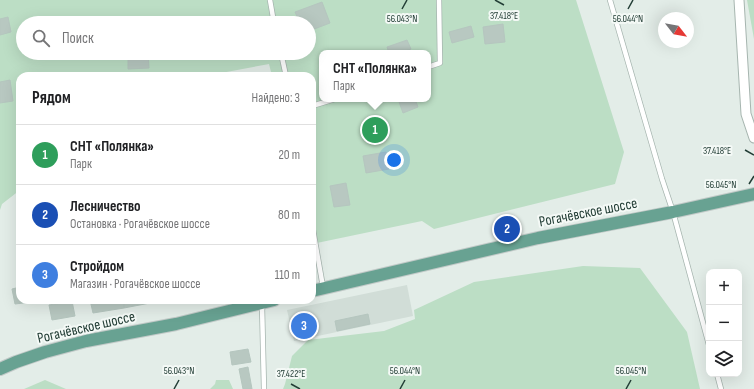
<!DOCTYPE html>
<html lang="ru">
<head>
<meta charset="utf-8">
<style>
	:root { --surface:#fff; --page:#f6f6f6; --text:#202124; --muted:#757577; --line:#e0e0e0; --accent:#7e4b3e }
	body { margin:0; font-family:"Sofia Sans Condensed",sans-serif; background:var(--page); color:var(--text) }
	.controls { position:absolute; right:12px; bottom:12px; display:grid; overflow:hidden; border-radius:8px; box-shadow:0 4px 16px #0002 }
	.controls button { width:36px; height:36px; display:grid; place-items:center; padding:0; border:0; border-bottom:1px solid var(--line); background:var(--surface); color:var(--text); font:20px sans-serif }
	.compass { position:absolute; left:658px; top:12px; width:36px; height:36px; border-radius:50%; background:var(--surface); box-shadow:0 4px 16px #0002; rotate:121deg }
	.you { position:absolute; left:394px; top:160px; width:14px; height:14px; margin:-10px; border:3px solid #fff; border-radius:50%; background:#1a73e8; box-shadow:0 0 0 6px #1a73e833 }
	.badge { display:grid; place-items:center; width:26px; height:26px; border-radius:50%; background:var(--accent); color:#fff; font-size:13px; font-weight:700 }
	.pin { position:absolute; translate:-50% -50%; border:2px solid #fff; box-shadow:0 1px 4px #0006 }
	.popup { position:absolute; left:319px; top:50px; width:112px; height:52px; box-sizing:border-box; display:grid; place-content:center; border-radius:8px; background:var(--surface); filter:drop-shadow(0 1px 3px #0005); font-size:13px; white-space:nowrap; color:var(--muted) }
	.popup b { font-size:15px; color:var(--text) }
	.popup::after { content:''; position:absolute; left:50%; top:100%; margin-left:-8px; border:8px solid transparent; border-top-color:var(--surface) }
	.list { margin:0; padding:0; list-style:none }
	h2 { display:flex; justify-content:space-between; align-items:center; height:52px; margin:0; padding:0 16px; font-size:17px }
	h2 small { font-size:13px; font-weight:400; color:var(--muted) }
	.list li { display:grid; grid-template-columns:26px 1fr auto; gap:12px; align-items:center; box-sizing:border-box; height:60px; padding:0 16px; border-top:1px solid var(--line) }
	.list b { display:block; font-size:15px; white-space:nowrap }
	.list p { margin:0; font-size:13px; white-space:nowrap; color:var(--muted) }
	.list em { font-size:13px; font-style:normal; color:var(--muted) }
	.icon { flex:none; width:22px; height:22px; fill:none; stroke:currentColor; stroke-width:2; stroke-linecap:round; stroke-linejoin:round }
	.map { position:relative; flex:none; width:754px; height:389px; overflow:hidden }
	.search { position:absolute; background:var(--surface); box-shadow:0 4px 16px #0002; left:16px; top:16px; width:300px; height:44px; display:flex; align-items:center; gap:10px; box-sizing:border-box; padding:0 14px; border-radius:22px; color:var(--muted); font-size:15px }
	.panel { position:absolute; background:var(--surface); box-shadow:0 4px 16px #0002; left:16px; top:72px; width:300px; height:232px; border-radius:12px }
	.map>svg:first-child { display:block }
	.built { fill:#d1ddd7 }
	.green { fill:#bcdec5; fill-rule:evenodd }
	.building { fill:#b8c8c1; stroke:#b5c6bf }
	.lines { fill:none; stroke-linecap:round; stroke-linejoin:round }
	.service-casing { stroke:#a6b5af; stroke-width:6 }
	.minor-casing { stroke:#a6b5af; stroke-width:11 }
	.primary-casing { stroke:#c1c9c7; stroke-width:14 }
	.service { stroke:#fff; stroke-width:4.5 }
	.minor { stroke:#fff; stroke-width:9 }
	.primary { stroke:#68a292; stroke-width:12 }
	.ticks { fill:none; stroke:#233e36; stroke-width:1.5 }
	.labels { text-anchor:middle; stroke-width:4; stroke-linejoin:round; paint-order:stroke }
	.street-label { font-size:15px; fill:#233e36; stroke:#f4f9f6 }
	.ticks-label { font-size:10px; text-anchor:middle; fill:#233e36; stroke:#f4f9f6; stroke-width:4; stroke-linejoin:round; paint-order:stroke }
</style>
</head>
<body>
<div class="map">
<svg width="754" height="389" viewBox="0 0 754 389">
	<rect width="100%" height="100%" fill="#e3ede8"/>
	<path class="built" d="M407 285 413 316 294 341 287 310Z"/>
	<path class="green" d="M0 0H576L624 152 615 184 434 229 422 221 312 244V76H272L269 64 205 76H20V190L2 204 0 210ZM23 23H309V53H23ZM322 53H428V99H322Z
		M747 0H754V39Z
		M583 266 640 268 687 332 700 389H283L285 384 292 356 308 340 384 331 415 319 414 310 474 282Z
		M45 380 66 389H24Z
		M216 380H229L233 389H210L215 384Z"/>
	<path class="building" d="M322 2 330 23 309 31V23H300L295 12Z
		M8 17 11 32 0 35V19Z
		M503 24 505 42 485 44 483 27Z
		M471 26 474 37 452 43 449 32Z
		M407 40 411 49 400 53H389L387 47Z
		M128 53H148L149 68 128 69Z
		M10 80 13 101 0 103V82Z
		M398 99H415L418 107 403 113Z
		M386 152 389 169 366 173 363 156Z
		M346 183 350 205 334 207 330 186Z
		M20 287V300H31V302L15 304 12 289Z
		M90 300H123L124 308 93 313Z
		M123 300H149L150 303 124 308Z
		M72 301 75 316 52 320 49 305Z
		M368 314 370 324 337 331 335 321Z
		M314 320 317 333 297 337 294 324Z
		M248 349 251 362 232 365 230 352Z
		M248 367 252 389H243L239 369Z"/>
	<g class="lines">
		<defs>
			<path id="service" d="M270 0 274 23
				M610 0 662 179 673 212 709 345
				M281 53 286 76
				M428 67 440 63 439 0
				M312 106 335 99
				M312 224 323 287
				M262 305 264 389
				M717 374 721 389"/>
			<path id="minor" d="M739 0 746 114 754 138"/>
			<path id="primary" d="M312 291 538 238 673 212 754 194
				M0 369 16 362 45 352 86 341 176 324 274 300"/>
		</defs>
		<use href="#service" class="service-casing"/>
		<use href="#minor" class="minor-casing"/>
		<use href="#primary" class="primary-casing"/>
		<use href="#service" class="service"/>
		<use href="#minor" class="minor"/>
		<use href="#primary" class="primary"/>
	</g>
	<path class="ticks" d="M495 0 504 5M402 9 407 0M628 9 633 0M745 150 754 155M749 184 754 176M291 384 300 389M174 389 179 380M400 389 405 380M626 389 631 380"/>
	<g class="labels">
		<g class="street-label">
			<text transform="translate(588 212) rotate(-11)" y="5">Рогачёвское шоссе</text>
			<text transform="translate(86 327) rotate(-13)" y="5">Рогачёвское шоссе</text>
		</g>
	</g>
	<g class="ticks-label">
		<text x="504" y="19">37.418°E</text>
		<text x="628" y="22">56.044°N</text>
		<text x="402" y="22">56.043°N</text>
		<text x="717" y="154">37.418°E</text>
		<text x="721" y="188">56.045°N</text>
		<text x="179" y="374">56.043°N</text>
		<text x="405" y="374">56.044°N</text>
		<text x="631" y="374">56.045°N</text>
		<text x="291" y="377">37.422°E</text>
	</g>
</svg>
<div class="controls">
<button>+</button>
<button>−</button>
<button><svg class="icon" aria-label="layers" viewBox="0 0 24 24"><path d="M12 4l9 5-9 5-9-5zM3 14l9 5 9-5"/></svg></button>
</div>
<svg class="compass" viewBox="-18 -18 36 36"><path d="M0-13l5 13h-10z" fill="#e53935"/><path d="M0 13l5-13h-10z" fill="#757577"/></svg>
<div class="you"></div>
<div class="pin badge" style="left:375px;top:130px;background:#2e9e5b">1</div>
<div class="popup"><b>СНТ «Полянка»</b>Парк</div>
<div class="pin badge" style="left:507px;top:229px;background:#1a4fb4">2</div>
<div class="pin badge" style="left:304px;top:326px;background:#3f7fe0">3</div>
<div class="search"><svg class="icon" aria-label="search" viewBox="0 0 24 24"><circle cx="10" cy="10" r="6"/><path d="M15 15l6 6"/></svg>Поиск</div>
<section class="panel">
<h2>Рядом<small>Найдено: 3</small></h2>
<ul class="list">
<li><span class="badge" style="background:#2e9e5b">1</span><div><b>СНТ «Полянка»</b><p>Парк</p></div><em>20 m</em></li>
<li><span class="badge" style="background:#1a4fb4">2</span><div><b>Лесничество</b><p>Остановка · Рогачёвское шоссе</p></div><em>80 m</em></li>
<li><span class="badge" style="background:#3f7fe0">3</span><div><b>Стройдом</b><p>Магазин · Рогачёвское шоссе</p></div><em>110 m</em></li>
</ul>
</section>
</div>
</body>
</html>
